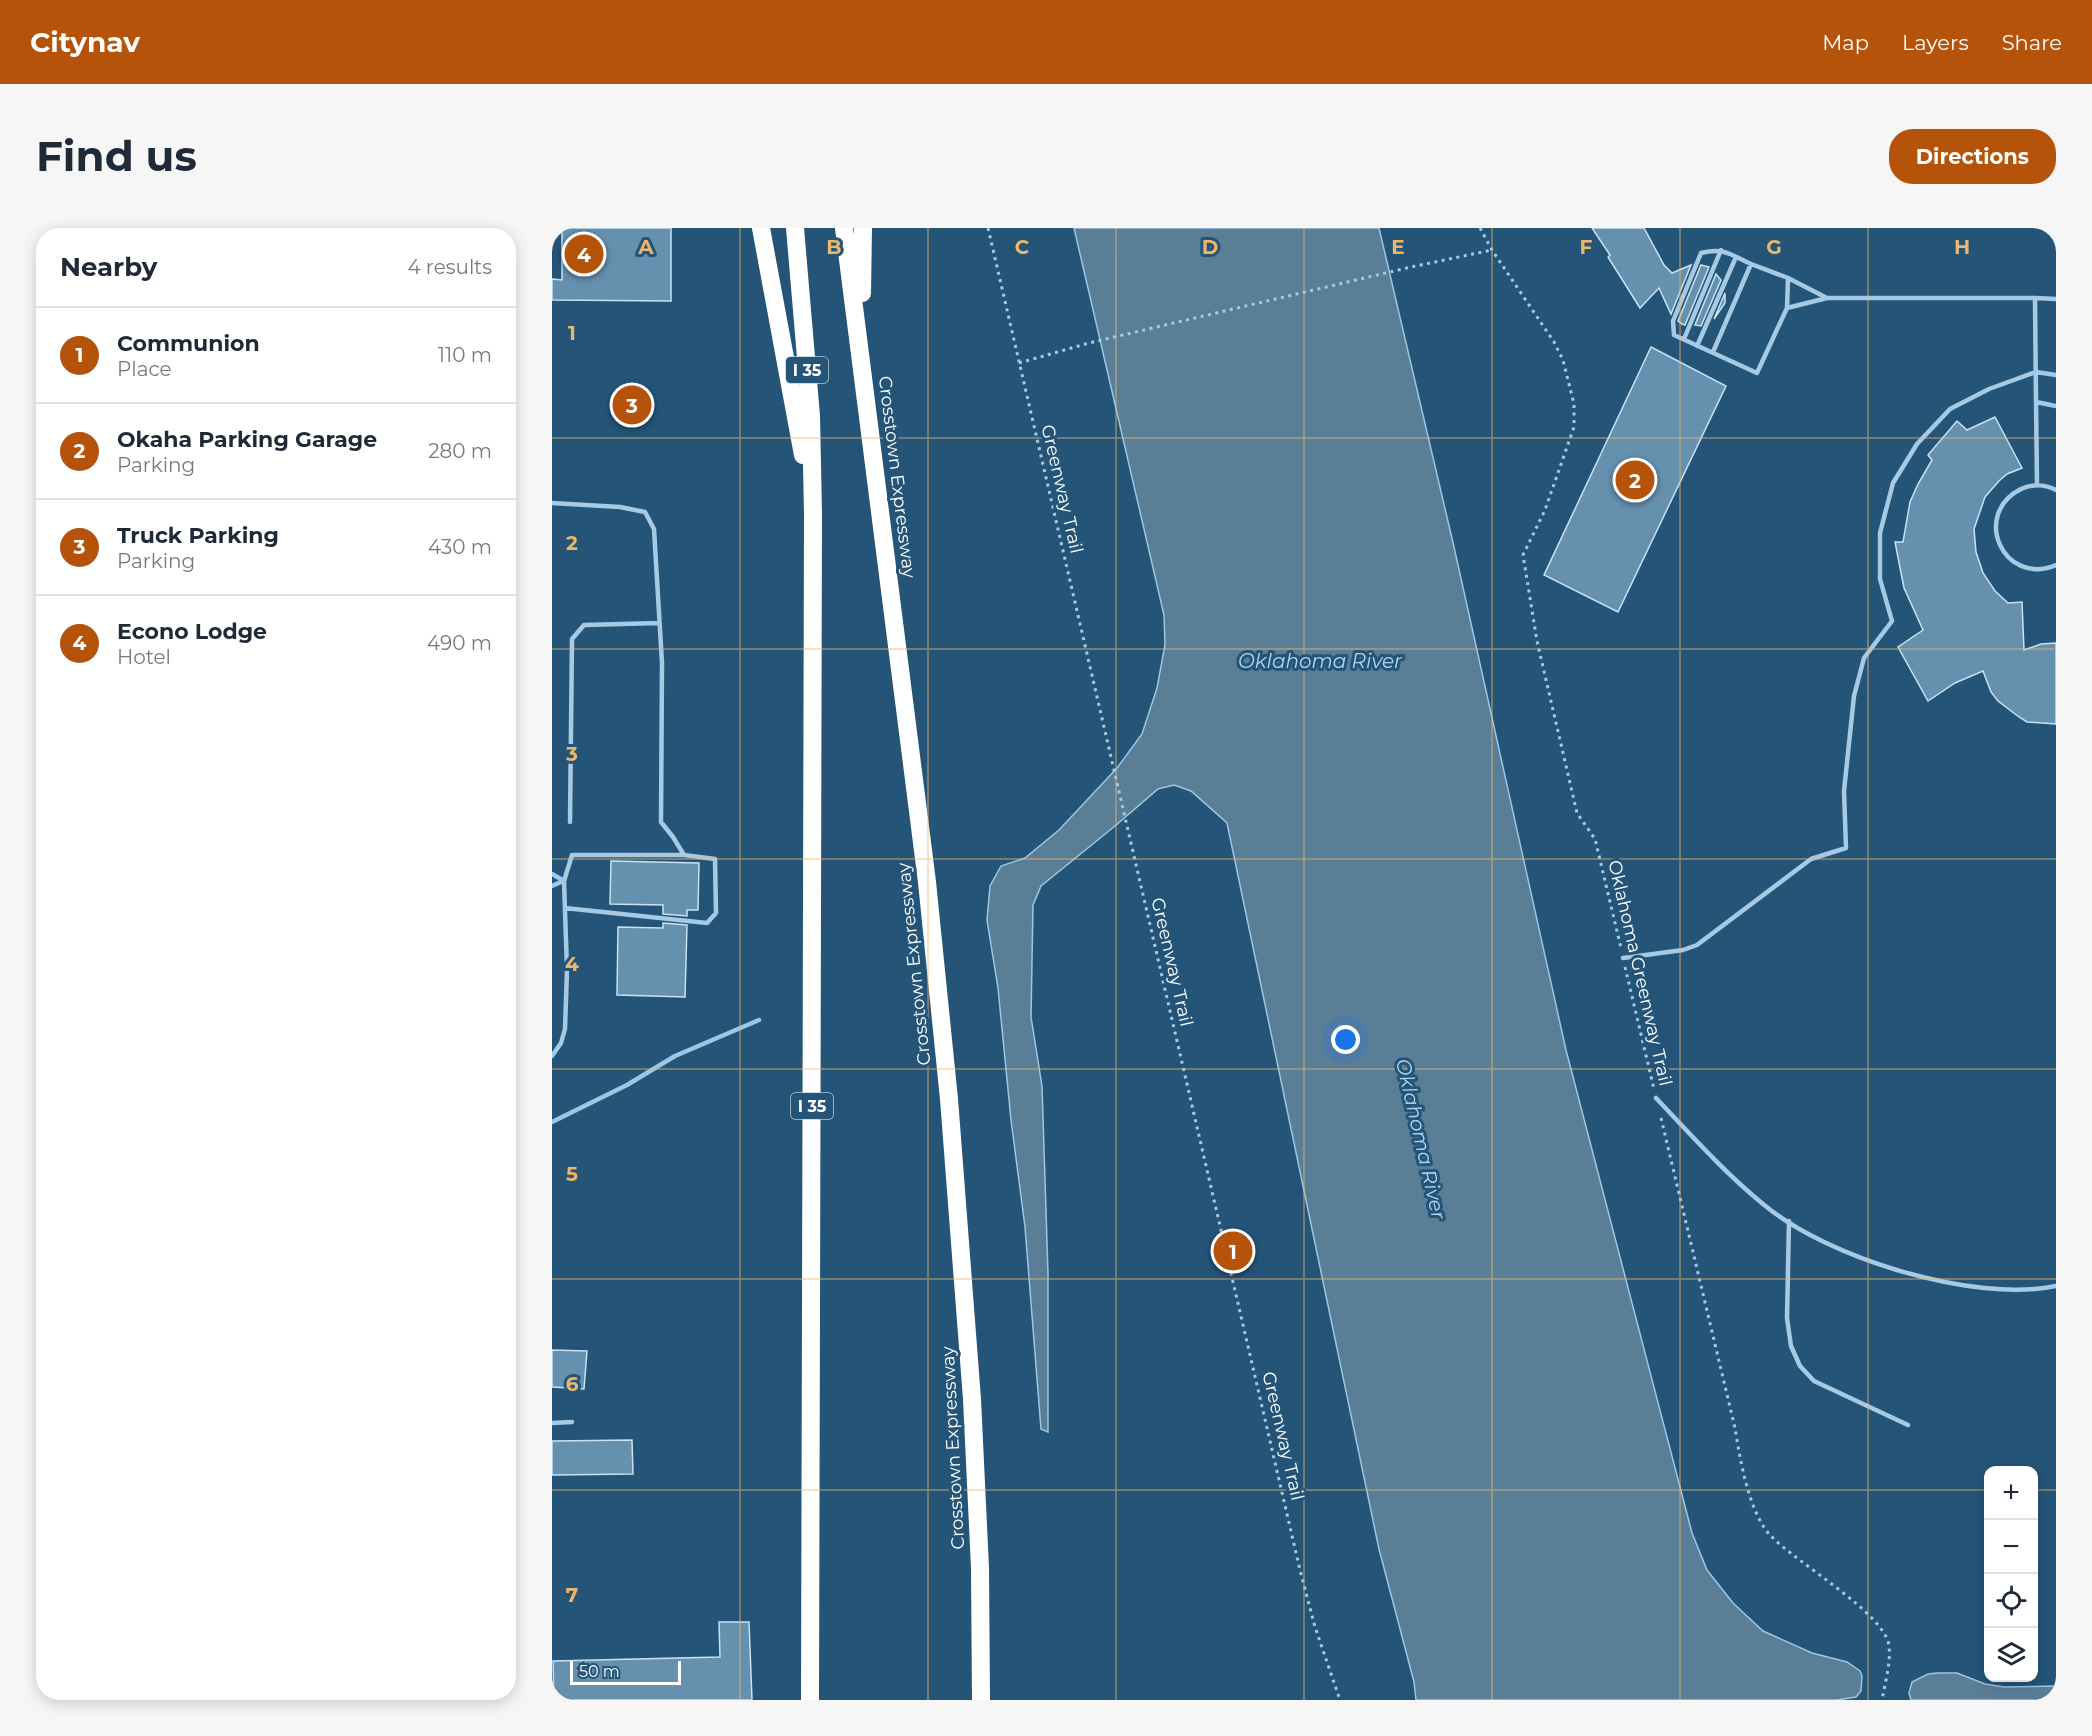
<!DOCTYPE html>
<html lang="en">
<head>
<meta charset="utf-8">
<style>
	:root { --surface:#fff; --page:#f6f6f7; --text:#1f2937; --muted:#747a83; --line:#e0e1e3; --accent:#b45309 }
	body { margin:0; font-family:Montserrat,sans-serif; background:var(--page); color:var(--text) }
	.controls { position:absolute; right:18px; bottom:18px; display:grid; overflow:hidden; border-radius:12px; box-shadow:0 3px 15px #0003 }
	.controls button { width:54px; height:54px; display:grid; place-items:center; padding:0; border:0; border-bottom:2px solid var(--line); background:var(--surface); color:var(--text); font:30px sans-serif }
	.scale { position:absolute; left:18px; bottom:15px; width:111px; box-sizing:border-box; padding-left:6px; border:3px solid #fff; border-top:0; font-size:16px; line-height:21px; white-space:nowrap; color:#fff; -webkit-text-stroke:4px #245578; paint-order:stroke }
	.you { position:absolute; left:794px; top:812px; width:21px; height:21px; margin:-15px; border:4px solid #fff; border-radius:50%; background:#1a73e8; box-shadow:0 0 0 9px #1a73e833 }
	.badge { display:grid; place-items:center; width:39px; height:39px; border-radius:50%; background:var(--accent); color:#fff; font-size:20px; font-weight:700 }
	.pin { position:absolute; translate:-50% -50%; border:3px solid #fff; box-shadow:0 2px 6px #0006 }
	.list { margin:0; padding:0; list-style:none }
	h2 { display:flex; justify-content:space-between; align-items:center; height:78px; margin:0; padding:0 24px; font-size:26px }
	h2 small { font-size:20px; font-weight:400; color:var(--muted) }
	.list li { display:grid; grid-template-columns:39px 1fr auto; gap:18px; align-items:center; box-sizing:border-box; height:96px; padding:0 24px; border-top:2px solid var(--line) }
	.list b { display:block; font-size:22px; white-space:nowrap }
	.list p { margin:0; font-size:20px; white-space:nowrap; color:var(--muted) }
	.list em { font-size:20px; font-style:normal; color:var(--muted) }
	.icon { flex:none; width:33px; height:33px; fill:none; stroke:currentColor; stroke-width:2; stroke-linecap:round; stroke-linejoin:round }
	.map { position:relative; flex:none; width:1504px; height:1472px; overflow:hidden; border-radius:24px }
	header { display:flex; align-items:center; gap:36px; box-sizing:border-box; height:84px; padding:0 30px; background:var(--accent); color:#fff }
	header strong { font-size:28px }
	nav { display:flex; gap:33px; margin-inline-start:auto; font-size:21px }
	.intro { display:flex; align-items:center; justify-content:space-between; box-sizing:border-box; height:144px; padding:0 36px }
	h1 { margin:0; font-size:42px }
	.button { padding:15px 27px; border-radius:24px; background:var(--accent); color:#fff; font-size:21px; font-weight:700 }
	main { display:flex; gap:36px; padding:0 36px }
	aside { flex:1; background:var(--surface); border-radius:24px; box-shadow:0 3px 15px #0003 }
	.map>svg:first-child { display:block }
	.water { fill:#5b7e97; stroke:#9bc7e4; stroke-width:1.5 }
	.lines { fill:none; stroke-linecap:round; stroke-linejoin:round }
	.stream { stroke:#9bc7e4; stroke-width:4.5 }
	.building { fill:#6590ae; stroke:#c9e2f3; stroke-width:1.5 }
	.path { stroke:#a6cae3; stroke-width:3; stroke-dasharray:3 4.5; stroke-linecap:butt }
	.lane { stroke:#a6cae3; stroke-width:4.5 }
	.highway { stroke:#fff; stroke-width:18 }
	.grid { fill:none; stroke:#edb66b; stroke-width:1.5; stroke-opacity:0.55 }
	.labels { text-anchor:middle; stroke-width:6; stroke-linejoin:round; paint-order:stroke }
	.shield { fill:#245578; stroke:#bdccd6; stroke-width:1.5 }
	.shield-label { font-size:16px; font-weight:bold; fill:#fff }
	.street-label { font-size:18px; fill:#fff; stroke:#245578 }
	.water-label { font-size:20px; font-style:italic; fill:#b1d4eb; stroke:#245578 }
	.grid-label { font-size:20px; text-anchor:middle; font-weight:bold; fill:#edb66b; stroke:#245578; stroke-width:6; stroke-linejoin:round; paint-order:stroke }
</style>
</head>
<body>
<header>
<strong>Citynav</strong>
<nav><a>Map</a><a>Layers</a><a>Share</a></nav>
</header>
<div class="intro"><h1>Find us</h1><a class="button">Directions</a></div>
<main>
<aside>
<h2>Nearby<small>4 results</small></h2>
<ul class="list">
<li><span class="badge">1</span><div><b>Communion</b><p>Place</p></div><em>110 m</em></li>
<li><span class="badge">2</span><div><b>Okaha Parking Garage</b><p>Parking</p></div><em>280 m</em></li>
<li><span class="badge">3</span><div><b>Truck Parking</b><p>Parking</p></div><em>430 m</em></li>
<li><span class="badge">4</span><div><b>Econo Lodge</b><p>Hotel</p></div><em>490 m</em></li>
</ul>
</aside>
<div class="map">
<svg width="1504" height="1472" viewBox="0 0 1504 1472">
	<rect width="100%" height="100%" fill="#245578"/>
	<path class="water" d="M522 0H827L902 319 1014 822 1140 1305 1155 1342 1181 1375 1211 1403 1260 1425 1295 1434 1308 1443 1310 1448 1309 1463 1304 1469 1285 1472H864L862 1454 827 1321 675 595 639 563 622 557 606 561 563 598 489 658 481 677 479 789 490 858 496 1045V1204L489 1201 473 999 459 892 446 760 435 692 438 658 449 638 473 630 507 602 565 540 590 506 605 460 613 417 612 387Z
		M1385 1445H1405L1433 1456 1452 1459 1504 1458V1472H1359L1357 1465 1360 1454 1376 1446Z"/>
	<g class="lines">
		<path class="stream" d="M0 894 75 857 123 828 207 792"/>
	</g>
	<path class="building" d="M10 0H119V73L0 72V51L10 52Z
		M1040 0H1092L1112 37 1120 45 1139 37 1119 86 1107 60 1088 80 1056 29 1058 27Z
		M1149 37 1157 39 1133 97 1130 96 1126 93Z
		M1164 46 1169 52 1149 98 1143 97Z
		M1173 65V75L1162 91Z
		M1099 119 1174 158 1066 384 992 347Z
		M1443 189 1470 240 1455 246 1447 253 1433 269 1422 301 1424 324 1431 345 1443 363 1456 375 1470 374 1472 422 1489 416 1504 415V496L1475 494 1467 489 1446 473 1439 464 1431 443 1403 455 1376 473 1346 419 1371 402 1352 360 1343 314H1351L1358 274 1366 256 1380 232 1376 227 1405 193 1415 202Z
		M59 633 147 635 146 682H135V688L111 686V677L58 676Z
		M111 695 135 697 133 769 65 767 66 699 111 700Z
		M0 1122 35 1123 32 1161 0 1159Z
		M80 1212 81 1246 0 1247V1213Z
		M167 1394H197L200 1472H2L1 1433 168 1429Z"/>
	<g class="lines">
		<path class="path" d="M436 0 748 1342 763 1399 788 1472
			M928 0 940 22 1002 114 1011 132 1022 176V199L993 282 971 327 985 413 1025 585 1043 611 1069 720
			M467 135 537 115 859 39 940 22
			M1073 739 1102 861
			M1109 890 1183 1200C1188 1232 1197 1284 1218 1307 1244 1335 1333 1385 1337 1418 1339 1435 1333 1455 1330 1472"/>
		<path class="lane" d="M1275 70H1483
			M1235 80 1275 70 1236 50
			M1132 111 1169 22
			M1145 118 1184 29
			M1161 124 1199 36 1236 50 1235 80 1205 145 1122 107 1121 93 1149 25C1172 19 1179 27 1199 36
			M1484 174 1483 70 1504 71
			M1485 257 1484 174 1504 178
			M1504 262C1493 256 1479 256 1469 261 1419 286 1451 359 1504 337
			M0 275 68 279 93 284 102 301 110 435 109 594 121 609 132 627 163 631 164 685 155 695 13 680
			M18 594 20 411 32 397 107 395
			M0 646 12 653
			M0 658 11 653
			M1071 730 1131 722 1145 717 1259 631 1294 620 1292 563 1302 468 1312 430 1340 393 1328 351V305L1341 255 1365 216 1398 181 1437 161 1484 144 1504 147
			M0 828 9 815 13 801 15 742 12 653 20 627H132
			M1104 870C1138 906 1172 944 1211 976 1275 1030 1421 1075 1504 1058
			M1237 993 1235 1090 1239 1118 1248 1138 1262 1153 1356 1197
			M0 1195 20 1194"/>
		<path class="highway" d="M209 0 251 227
			M243 0 259 188 261 285 258 1472
			M292 0 375 654 397 871 420 1171 428 1340 429 1472
			M310 65 311 0"/>
	</g>
	<path class="grid" d="M188 0V1472M376 0V1472M564 0V1472M752 0V1472M940 0V1472M1128 0V1472M1316 0V1472M0 210H1504M0 421H1504M0 631H1504M0 841H1504M0 1051H1504M0 1262H1436M1482 1262H1504"/>
	<g class="labels">
		<g class="shield">
			<rect x="234" y="129" width="42" height="26" rx="4.5"/>
			<rect x="239" y="865" width="42" height="26" rx="4.5"/>
		</g>
		<g class="shield-label">
			<text x="255" y="148">I 35</text>
			<text x="260" y="884">I 35</text>
		</g>
		<g class="street-label">
			<text transform="translate(345 249) rotate(83)" y="6">Crosstown Expressway</text>
			<text transform="translate(510 261) rotate(77)" y="6">Greenway Trail</text>
			<text transform="translate(620 734) rotate(77)" y="6">Greenway Trail</text>
			<text transform="translate(362 736) rotate(-96)" y="6">Crosstown Expressway</text>
			<text transform="translate(1088 745) rotate(77)" y="6">Oklahoma Greenway Trail</text>
			<text transform="translate(731 1208) rotate(77)" y="6">Greenway Trail</text>
			<text transform="translate(401 1220) rotate(-93)" y="6">Crosstown Expressway</text>
		</g>
		<g class="water-label">
			<text x="768" y="440">Oklahoma River</text>
			<text transform="translate(869 911) rotate(77)" y="7">Oklahoma River</text>
		</g>
	</g>
	<g class="grid-label">
		<text x="94" y="26">A</text>
		<text x="282" y="26">B</text>
		<text x="470" y="26">C</text>
		<text x="658" y="26">D</text>
		<text x="846" y="26">E</text>
		<text x="1034" y="26">F</text>
		<text x="1222" y="26">G</text>
		<text x="1410" y="26">H</text>
		<text x="20" y="112">1</text>
		<text x="20" y="322">2</text>
		<text x="20" y="533">3</text>
		<text x="20" y="743">4</text>
		<text x="20" y="953">5</text>
		<text x="20" y="1163">6</text>
		<text x="20" y="1374">7</text>
	</g>
</svg>
<div class="controls">
<button>+</button>
<button>−</button>
<button><svg class="icon" aria-label="locate" viewBox="0 0 24 24"><circle cx="12" cy="12" r="6"/><path d="M12 2v4M12 18v4M2 12h4M18 12h4"/></svg></button>
<button><svg class="icon" aria-label="layers" viewBox="0 0 24 24"><path d="M12 4l9 5-9 5-9-5zM3 14l9 5 9-5"/></svg></button>
</div>
<div class="scale">50 m</div>
<div class="you"></div>
<div class="pin badge" style="left:681px;top:1023px">1</div>
<div class="pin badge" style="left:1083px;top:252px">2</div>
<div class="pin badge" style="left:80px;top:177px">3</div>
<div class="pin badge" style="left:32px;top:26px">4</div>
</div>
</main>
</body>
</html>
